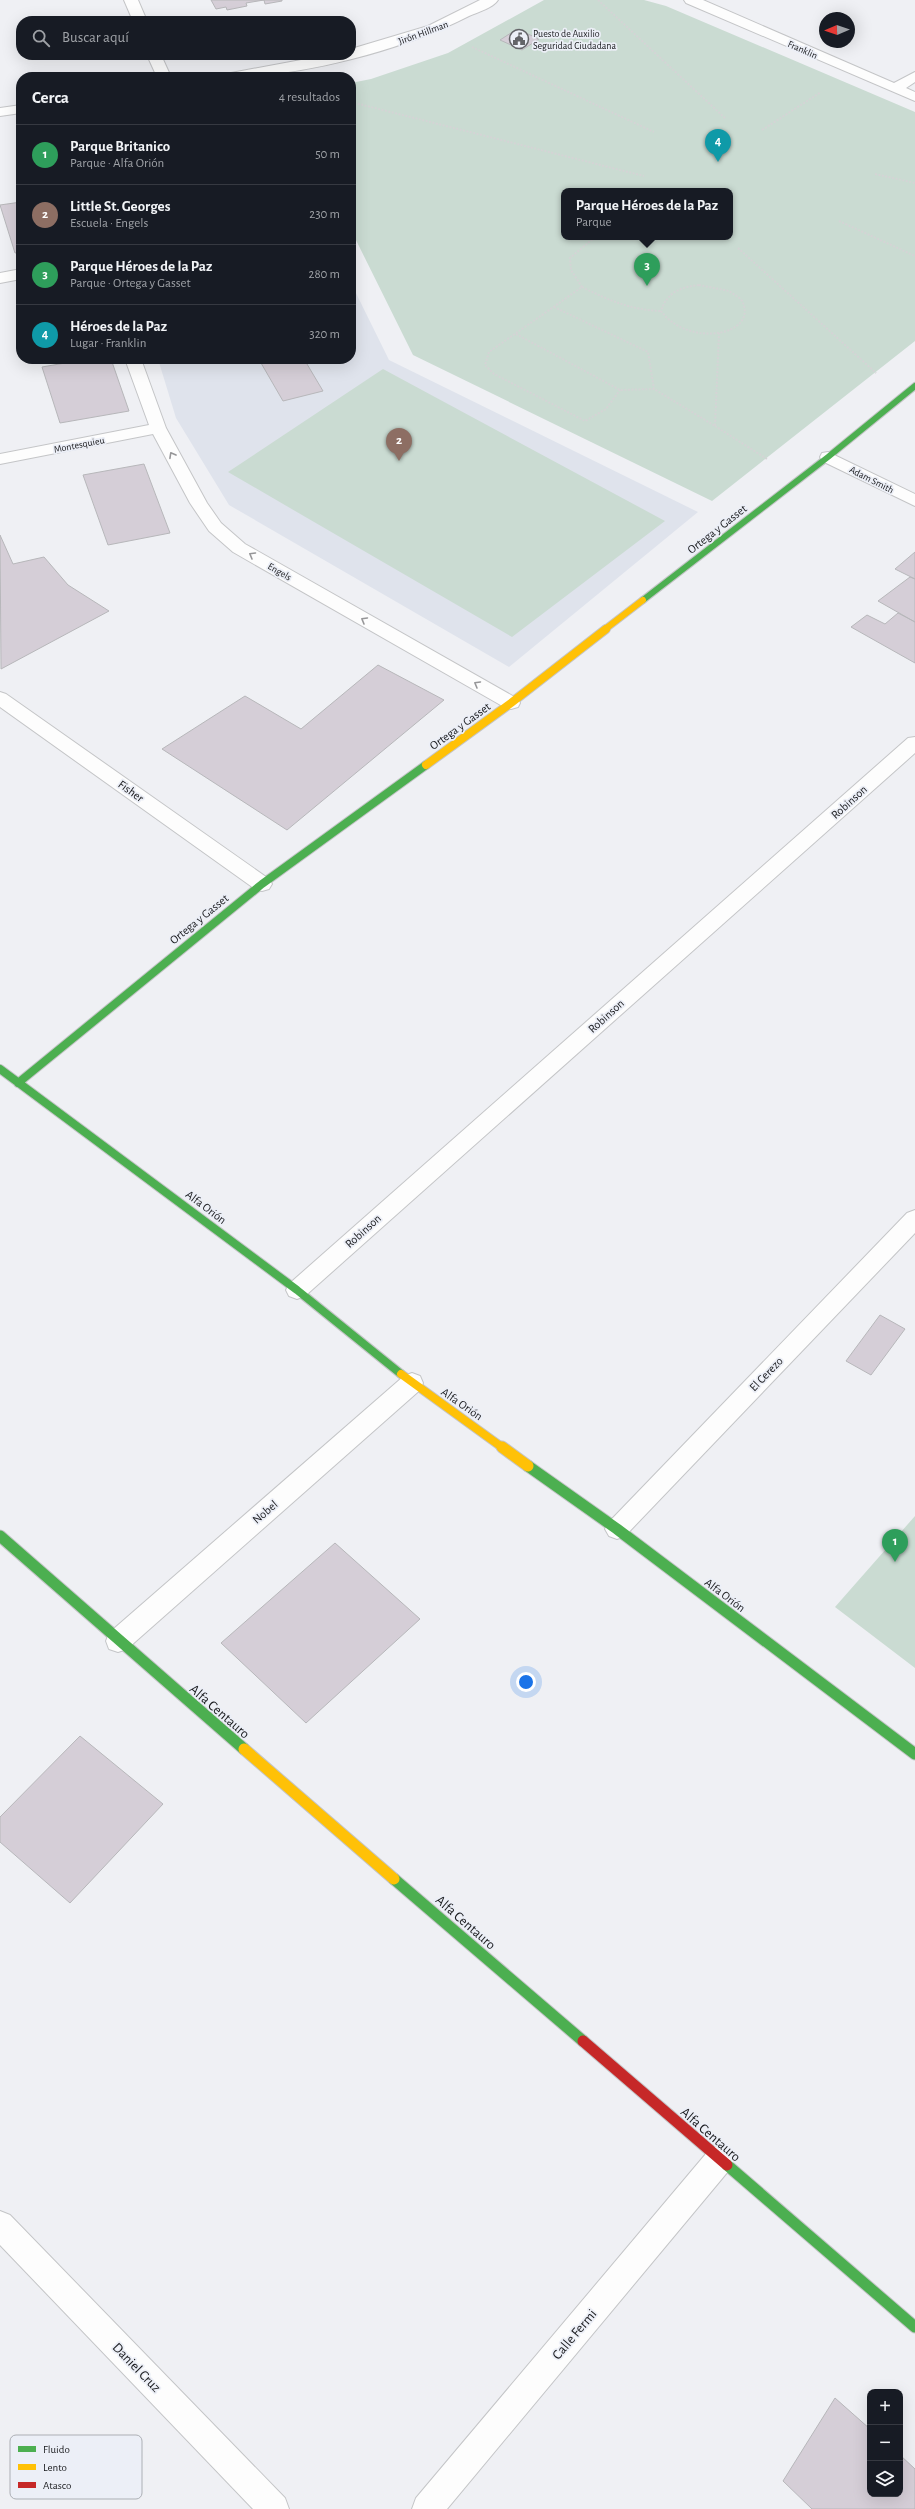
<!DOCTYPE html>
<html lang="es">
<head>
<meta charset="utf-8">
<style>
	:root { --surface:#171b24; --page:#242831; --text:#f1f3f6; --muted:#9ea1a6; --line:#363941; --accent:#db2777 }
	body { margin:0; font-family:"Alegreya Sans",sans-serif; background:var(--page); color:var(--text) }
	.controls { position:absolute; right:12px; bottom:12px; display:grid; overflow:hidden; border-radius:8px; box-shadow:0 4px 16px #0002 }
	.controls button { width:36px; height:36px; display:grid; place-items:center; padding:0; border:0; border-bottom:1px solid var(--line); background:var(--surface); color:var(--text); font:20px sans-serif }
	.compass { position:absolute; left:819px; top:12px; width:36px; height:36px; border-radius:50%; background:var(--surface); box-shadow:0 4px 16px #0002; rotate:268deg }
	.you { position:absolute; left:526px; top:1682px; width:14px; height:14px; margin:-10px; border:3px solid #fff; border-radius:50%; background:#1a73e8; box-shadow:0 0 0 6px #1a73e833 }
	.badge { display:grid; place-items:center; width:26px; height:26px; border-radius:50%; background:var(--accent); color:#fff; font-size:13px; font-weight:700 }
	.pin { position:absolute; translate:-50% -33px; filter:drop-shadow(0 1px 2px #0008) }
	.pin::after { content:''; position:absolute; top:21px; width:14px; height:12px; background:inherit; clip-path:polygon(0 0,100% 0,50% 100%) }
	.popup { position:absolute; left:561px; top:188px; width:172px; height:52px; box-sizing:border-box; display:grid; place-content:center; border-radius:8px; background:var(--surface); filter:drop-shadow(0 1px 3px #0005); font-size:13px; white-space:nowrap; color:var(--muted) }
	.popup b { font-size:15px; color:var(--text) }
	.popup::after { content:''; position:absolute; left:50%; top:100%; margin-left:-8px; border:8px solid transparent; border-top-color:var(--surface) }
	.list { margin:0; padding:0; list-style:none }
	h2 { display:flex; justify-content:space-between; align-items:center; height:52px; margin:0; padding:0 16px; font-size:17px }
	h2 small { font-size:13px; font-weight:400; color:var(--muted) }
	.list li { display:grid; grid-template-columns:26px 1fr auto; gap:12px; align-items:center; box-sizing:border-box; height:60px; padding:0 16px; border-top:1px solid var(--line) }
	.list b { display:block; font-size:15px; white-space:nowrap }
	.list p { margin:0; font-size:13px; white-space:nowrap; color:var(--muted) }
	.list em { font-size:13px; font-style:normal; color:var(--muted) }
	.icon { flex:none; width:22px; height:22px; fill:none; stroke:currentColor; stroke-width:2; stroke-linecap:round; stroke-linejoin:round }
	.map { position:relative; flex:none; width:915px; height:2509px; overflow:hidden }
	.search { position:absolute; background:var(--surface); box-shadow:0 4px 16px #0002; left:16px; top:16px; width:340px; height:44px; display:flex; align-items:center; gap:10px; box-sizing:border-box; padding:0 14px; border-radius:16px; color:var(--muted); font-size:15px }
	.panel { position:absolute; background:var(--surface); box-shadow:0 4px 16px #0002; left:16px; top:72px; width:340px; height:292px; border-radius:16px }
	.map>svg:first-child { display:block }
	.built { fill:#dfe3ec }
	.green { fill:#cadbd2; fill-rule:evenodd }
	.building { fill:#d5ced7; stroke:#b7b7ba }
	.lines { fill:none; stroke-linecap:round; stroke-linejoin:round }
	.street-casing { stroke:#c4c5c7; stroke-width:2 }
	.fast-far2-casing { stroke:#c4c5c7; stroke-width:8 }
	.fast-far1-casing { stroke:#c4c5c7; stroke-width:10 }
	.fast-casing { stroke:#c4c5c7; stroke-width:13 }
	.slow-far2-casing { stroke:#c4c5c7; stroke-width:8 }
	.slow-far1-casing { stroke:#c4c5c7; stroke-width:10 }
	.slow-casing { stroke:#c4c5c7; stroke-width:13 }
	.jam-casing { stroke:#c4c5c7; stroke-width:13 }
	.path { stroke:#d4d4d5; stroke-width:2; stroke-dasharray:2 1.5; stroke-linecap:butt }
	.street { fill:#fdfdfd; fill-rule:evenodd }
	.fast-far2 { stroke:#4caf50; stroke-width:6 }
	.fast-far1 { stroke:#4caf50; stroke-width:8 }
	.fast { stroke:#4caf50; stroke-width:11 }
	.slow-far2 { stroke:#ffc107; stroke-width:6 }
	.slow-far1 { stroke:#ffc107; stroke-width:8 }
	.slow { stroke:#ffc107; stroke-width:11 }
	.jam { stroke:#c62828; stroke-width:11 }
	.oneway { stroke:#969698 }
	.labels { text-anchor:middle; stroke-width:3.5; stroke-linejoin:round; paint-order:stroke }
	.far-street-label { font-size:10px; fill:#18191c; stroke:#eceff7 }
	.far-poi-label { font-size:10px; fill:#18191c; stroke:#eceff7; text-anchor:start }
	.street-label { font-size:12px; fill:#18191c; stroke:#eceff7 }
	.near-street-label { font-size:14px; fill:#18191c; stroke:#eceff7 }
	.key { fill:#eceff7; stroke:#acafb5; stroke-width:1 }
	.key-label { font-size:11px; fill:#18191c }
</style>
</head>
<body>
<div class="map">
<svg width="915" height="2509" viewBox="0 0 915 2509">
	<rect width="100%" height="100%" fill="#eff0f4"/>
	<path class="built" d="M351 283 389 360 698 512 509 667 229 505 176 418 158 359H351Z"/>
	<path class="green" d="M544 0H644L666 6 915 112V341L712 501 413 355 351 230V83L371 79 448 53ZM564 191H730V237H564Z
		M383 369 665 521 512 637 228 472Z
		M915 1516V1668L835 1607Z"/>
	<path class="building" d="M211 0H282V1L265 4 264 0 246 3 247 6 227 10 226 7 216 9Z
		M517 29 539 39 522 50 500 40Z
		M21 202V252L15 253 0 205Z
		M88 359H111L129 411 60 423 42 367Z
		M278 359H304L323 391 283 401 261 363Z
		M144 464 170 533 108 545 83 475Z
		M0 535 13 564 44 557 68 585 109 611 1 669Z
		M915 552V579L895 569Z
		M910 577 915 579V622L878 601Z
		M898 613 915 622V663L851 627 867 615 885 624Z
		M378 665 444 700 287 830 162 749 245 696 301 729Z
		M880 1315 905 1329 871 1375 846 1361Z
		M335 1543 420 1619 306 1723 221 1643Z
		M80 1736 163 1804 70 1903 0 1842V1817Z
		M835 2398 870 2429V2494H900V2455L915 2469V2509H812L783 2481Z"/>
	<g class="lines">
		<defs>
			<path id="street" d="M124 0H138L147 21H133Z
				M480 0H498C493 8 478 12 469 16 400 51 302 77 224 77L231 73 328 55H351V49L428 26Z
				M684 0H703L894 83 915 72V82L906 88 915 92V101L686 3Z
				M147 55H161L171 77H157Z
				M21 105V113L0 116V108Z
				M21 269V279L0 283V273Z
				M125 359H141L166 428 207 503 221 523 245 544 518 699 520 703 518 707 511 709 504 707 233 552 209 531 190 503 153 434 0 464V454L149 425Z
				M828 452 915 494V506L822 461 820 457 822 453Z
				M0 692 6 694 269 879 272 884 269 889 262 891 255 889 0 707Z
				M915 737V753L305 1296 297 1299 289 1296 286 1290 289 1284 908 738Z
				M915 1210V1233L625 1536 617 1539 609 1536 605 1529 609 1522 907 1213Z
				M412 1373 420 1376 423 1383 420 1390 127 1649 118 1652 109 1649 106 1641 109 1633 404 1376Z
				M720 2145 730 2149 734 2159 730 2169 447 2509H412L416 2498 710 2149Z
				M0 2211 10 2215 285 2498 289 2509H253L0 2245Z"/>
			<path id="fast-far2" d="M643 600 828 457 915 386"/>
			<path id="fast-far1" d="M0 1069 297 1290 401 1374
				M18 1083 262 884 426 765"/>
			<path id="fast" d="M528 1466 617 1529 915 1754
				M0 1536 244 1749
				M394 1879 583 2041
				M727 2165 915 2327"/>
			<path id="slow-far2" d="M604 630 643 600"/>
			<path id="slow-far1" d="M426 765 511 703 606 629
				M401 1374 503 1448"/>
			<path id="slow" d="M502 1447 528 1466
				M244 1749 394 1879"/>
			<path id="jam" d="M583 2041 727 2165"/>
		</defs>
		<use href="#street" class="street-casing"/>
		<use href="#fast-far2" class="fast-far2-casing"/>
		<use href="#fast-far1" class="fast-far1-casing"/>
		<use href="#fast" class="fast-casing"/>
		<use href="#slow-far2" class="slow-far2-casing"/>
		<use href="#slow-far1" class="slow-far1-casing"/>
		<use href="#slow" class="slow-casing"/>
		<use href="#jam" class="jam-casing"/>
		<path class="path" d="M598 0 726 119
			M472 47 654 132
			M351 102 644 176
			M762 130 821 92
			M875 174 915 183
			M839 221 915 256
			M595 237 570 258 571 270 582 287 489 352 485 365 494 374 585 421 606 409 620 390
			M738 248 876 373
			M699 285 729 291 741 299C762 335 689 349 661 311 667 292 681 287 699 285Z
			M582 287C608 300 631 310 661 311
			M554 307 648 352 654 389 715 426 719 333
			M516 334 620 390 654 389
			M715 426 767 459"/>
		<use href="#street" class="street"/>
		<use href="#fast-far2" class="fast-far2"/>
		<use href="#fast-far1" class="fast-far1"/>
		<use href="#fast" class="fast"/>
		<use href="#slow-far2" class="slow-far2"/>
		<use href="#slow-far1" class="slow-far1"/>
		<use href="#slow" class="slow"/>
		<use href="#jam" class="jam"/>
	</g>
	<defs><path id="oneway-chevron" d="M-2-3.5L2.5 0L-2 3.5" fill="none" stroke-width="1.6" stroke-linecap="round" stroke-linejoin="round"/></defs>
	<g class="oneway">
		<use href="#oneway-chevron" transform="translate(172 455) rotate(-119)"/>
		<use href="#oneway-chevron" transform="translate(252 555) rotate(-150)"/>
		<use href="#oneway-chevron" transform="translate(364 620) rotate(-150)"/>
		<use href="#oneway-chevron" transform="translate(477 684) rotate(-150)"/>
	</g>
	<defs>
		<symbol id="civic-ring" viewBox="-11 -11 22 22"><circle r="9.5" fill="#eceff7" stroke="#636468" stroke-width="1.5"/><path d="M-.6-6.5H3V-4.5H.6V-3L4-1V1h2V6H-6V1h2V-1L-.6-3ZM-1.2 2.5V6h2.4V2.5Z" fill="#636468"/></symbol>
	</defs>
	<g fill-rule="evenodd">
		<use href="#civic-ring" x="508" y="28" width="22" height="22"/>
	</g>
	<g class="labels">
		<g class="far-street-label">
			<text transform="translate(423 32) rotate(-20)" y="4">Jirón Hillman</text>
			<text transform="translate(803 49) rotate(24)" y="4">Franklin</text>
			<text transform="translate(79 444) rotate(-11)" y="4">Montesquieu</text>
			<text transform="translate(872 479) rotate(27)" y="4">Adam Smith</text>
			<text transform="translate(280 571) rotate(30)" y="4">Engels</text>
		</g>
		<g class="far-poi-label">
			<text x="533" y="37">Puesto de Auxilio<tspan x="533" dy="12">Seguridad Ciudadana</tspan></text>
		</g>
		<g class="street-label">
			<text transform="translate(717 529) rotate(-38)" y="4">Ortega y Gasset</text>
			<text transform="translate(460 726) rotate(-36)" y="4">Ortega y Gasset</text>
			<text transform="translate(131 791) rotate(36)" y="4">Fisher</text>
			<text transform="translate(849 802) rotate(-42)" y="4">Robinson</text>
			<text transform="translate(199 919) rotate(-39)" y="4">Ortega y Gasset</text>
			<text transform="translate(606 1016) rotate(-42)" y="4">Robinson</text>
			<text transform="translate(206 1207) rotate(37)" y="4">Alfa Orión</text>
			<text transform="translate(363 1231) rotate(-42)" y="4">Robinson</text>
			<text transform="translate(766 1374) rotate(-46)" y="4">El Cerezo</text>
			<text transform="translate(462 1404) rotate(35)" y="4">Alfa Orión</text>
			<text transform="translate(265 1512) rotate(-41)" y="4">Nobel</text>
			<text transform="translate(725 1595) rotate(37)" y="4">Alfa Orión</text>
		</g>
		<g class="near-street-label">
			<text transform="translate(220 1711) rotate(41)" y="5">Alfa Centauro</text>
			<text transform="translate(466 1922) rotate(41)" y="5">Alfa Centauro</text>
			<text transform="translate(711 2134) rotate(41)" y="5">Alfa Centauro</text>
			<text transform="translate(574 2334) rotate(-50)" y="5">Calle Fermi</text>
			<text transform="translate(137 2367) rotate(46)" y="5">Daniel Cruz</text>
		</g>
	</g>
	<rect x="10" y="2435" width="132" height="64" rx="6" class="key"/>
	<rect x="18" y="2446" width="18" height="6" fill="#4caf50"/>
	<rect x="18" y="2464" width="18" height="6" fill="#ffc107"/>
	<rect x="18" y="2482" width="18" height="6" fill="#c62828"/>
	<g class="key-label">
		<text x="43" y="2453">Fluido</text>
		<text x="43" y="2471">Lento</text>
		<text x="43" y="2489">Atasco</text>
	</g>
</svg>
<div class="controls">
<button>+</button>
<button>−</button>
<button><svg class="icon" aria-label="layers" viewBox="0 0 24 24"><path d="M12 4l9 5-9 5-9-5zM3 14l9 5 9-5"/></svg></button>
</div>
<svg class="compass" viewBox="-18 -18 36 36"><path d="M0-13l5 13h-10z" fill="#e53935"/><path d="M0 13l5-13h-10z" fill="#9ea1a6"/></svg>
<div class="you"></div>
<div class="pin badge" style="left:895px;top:1562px;background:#2e9e5b">1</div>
<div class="pin badge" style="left:399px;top:461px;background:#8d6e63">2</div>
<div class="pin badge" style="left:647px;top:286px;background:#2e9e5b">3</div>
<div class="popup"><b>Parque Héroes de la Paz</b>Parque</div>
<div class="pin badge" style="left:718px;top:162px;background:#0f9aa8">4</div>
<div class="search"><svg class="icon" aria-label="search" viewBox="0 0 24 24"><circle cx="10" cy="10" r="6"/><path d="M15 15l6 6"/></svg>Buscar aquí</div>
<section class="panel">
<h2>Cerca<small>4 resultados</small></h2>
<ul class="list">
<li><span class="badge" style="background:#2e9e5b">1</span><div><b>Parque Britanico</b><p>Parque · Alfa Orión</p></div><em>50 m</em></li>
<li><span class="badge" style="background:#8d6e63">2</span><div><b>Little St. Georges</b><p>Escuela · Engels</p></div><em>230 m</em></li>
<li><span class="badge" style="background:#2e9e5b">3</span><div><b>Parque Héroes de la Paz</b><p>Parque · Ortega y Gasset</p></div><em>280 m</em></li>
<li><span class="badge" style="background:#0f9aa8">4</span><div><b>Héroes de la Paz</b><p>Lugar · Franklin</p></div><em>320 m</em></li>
</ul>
</section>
</div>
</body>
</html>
